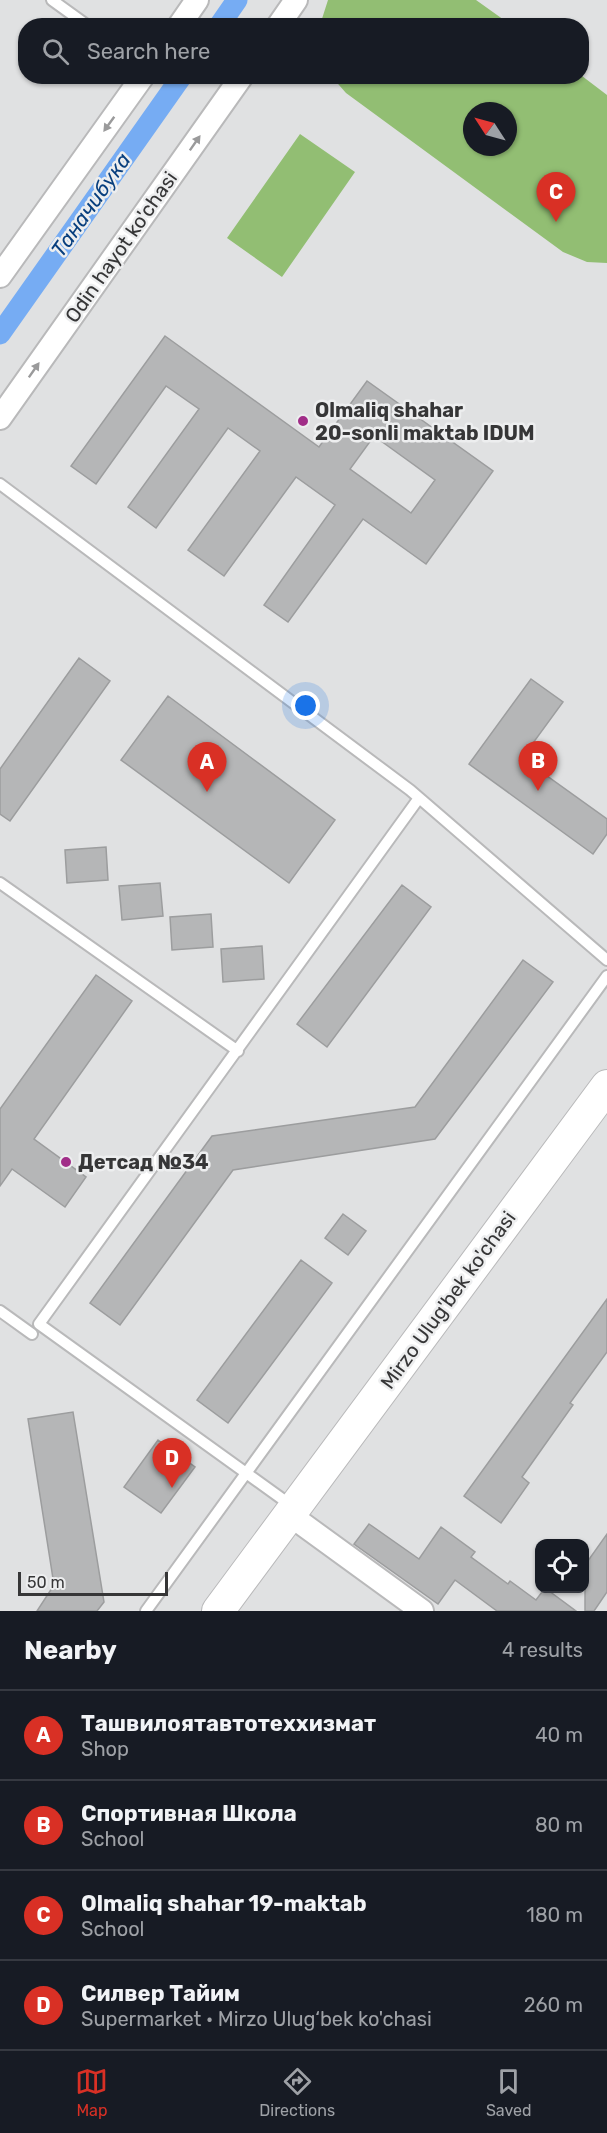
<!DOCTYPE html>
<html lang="en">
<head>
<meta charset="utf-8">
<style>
	:root { --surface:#171b24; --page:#242831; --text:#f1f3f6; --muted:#9ea1a6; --line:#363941; --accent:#d93025 }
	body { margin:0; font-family:Rubik,sans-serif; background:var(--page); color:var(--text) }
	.controls { position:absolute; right:18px; bottom:18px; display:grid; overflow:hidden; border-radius:12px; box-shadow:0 2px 4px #0004 }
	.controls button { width:54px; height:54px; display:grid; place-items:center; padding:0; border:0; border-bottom:2px solid var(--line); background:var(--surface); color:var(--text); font:30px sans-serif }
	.compass { position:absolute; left:463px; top:102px; width:54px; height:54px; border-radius:50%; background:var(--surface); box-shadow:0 2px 4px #0004; rotate:306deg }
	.scale { position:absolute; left:18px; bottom:15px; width:150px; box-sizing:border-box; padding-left:6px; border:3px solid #363637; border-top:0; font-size:16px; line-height:21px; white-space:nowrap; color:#363637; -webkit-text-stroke:4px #edeeef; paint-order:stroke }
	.you { position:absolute; left:306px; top:706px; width:21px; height:21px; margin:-15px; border:4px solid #fff; border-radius:50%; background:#1a73e8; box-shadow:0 0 0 9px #1a73e833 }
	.badge { display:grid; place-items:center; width:39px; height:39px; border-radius:50%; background:var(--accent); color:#fff; font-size:20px; font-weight:700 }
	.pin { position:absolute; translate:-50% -50px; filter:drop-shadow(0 2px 3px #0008) }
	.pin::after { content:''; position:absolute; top:32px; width:21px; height:18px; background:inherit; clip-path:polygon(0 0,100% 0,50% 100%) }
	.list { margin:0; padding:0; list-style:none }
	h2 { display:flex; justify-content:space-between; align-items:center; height:78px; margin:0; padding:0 24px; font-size:26px }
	h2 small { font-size:20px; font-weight:400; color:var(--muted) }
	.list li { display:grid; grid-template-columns:39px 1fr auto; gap:18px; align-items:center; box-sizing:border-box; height:90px; padding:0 24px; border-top:2px solid var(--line) }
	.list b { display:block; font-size:22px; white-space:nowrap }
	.list p { margin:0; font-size:20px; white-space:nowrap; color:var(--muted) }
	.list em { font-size:20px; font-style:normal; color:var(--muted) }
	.icon { flex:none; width:33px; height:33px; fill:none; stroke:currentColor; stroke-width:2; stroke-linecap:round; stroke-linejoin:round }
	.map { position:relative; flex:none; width:607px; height:1611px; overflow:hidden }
	.search { position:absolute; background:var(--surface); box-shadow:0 2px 4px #0004; left:18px; right:18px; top:18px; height:66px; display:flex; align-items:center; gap:15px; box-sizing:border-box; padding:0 21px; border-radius:24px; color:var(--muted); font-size:22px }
	.sheet { height:438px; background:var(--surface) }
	nav { display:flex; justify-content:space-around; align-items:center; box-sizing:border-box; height:84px; border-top:2px solid var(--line); background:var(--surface); font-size:16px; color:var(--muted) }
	nav a { display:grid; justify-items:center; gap:3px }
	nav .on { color:var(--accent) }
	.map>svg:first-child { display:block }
	.green { fill:#92be73; fill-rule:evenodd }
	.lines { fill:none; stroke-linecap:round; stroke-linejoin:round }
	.canal { stroke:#76acf3; stroke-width:21 }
	.building { fill:#b5b6b7; stroke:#9c9d9e; stroke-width:1.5; fill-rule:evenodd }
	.service-casing { stroke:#b9b9ba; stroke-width:14 }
	.minor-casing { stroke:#b9b9ba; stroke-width:26 }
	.secondary-casing { stroke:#b9b9ba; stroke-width:34 }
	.service { stroke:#fff; stroke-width:10 }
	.minor { stroke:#fff; stroke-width:22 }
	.secondary { stroke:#fff; stroke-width:32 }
	.oneway { fill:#9a9a9b }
	.poi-dot { fill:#a12d88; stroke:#edeeef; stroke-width:2 }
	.labels { text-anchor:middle; stroke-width:5; stroke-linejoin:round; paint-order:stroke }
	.street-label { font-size:20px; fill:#363637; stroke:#edeeef }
	.poi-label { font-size:20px; font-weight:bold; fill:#363637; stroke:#edeeef; text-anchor:start }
	.water-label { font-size:21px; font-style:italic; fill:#083f7e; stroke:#edeeef }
</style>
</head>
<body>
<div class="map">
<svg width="607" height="1611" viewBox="0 0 607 1611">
	<rect width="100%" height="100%" fill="#e0e1e2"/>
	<path class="green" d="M328 0H476L511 25H320Z
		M582 76 607 95V263L587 262 563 252 346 93 332 77ZM472 111H508V147H472Z
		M300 134 355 172 282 277 227 238Z"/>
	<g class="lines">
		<path class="canal" d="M219 26 237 0
			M0 334 182 76"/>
	</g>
	<path class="building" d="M165 336 319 447 367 381 493 471 426 564 363 519 288 622 264 605 335 505 296 477 224 576 188 550 260 451 228 428 156 528 128 507 199 409 166 386 96 484 71 466ZM374 436 435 480 411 513 350 469Z
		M79 658 110 681 10 821 0 814V769Z
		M531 679 563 702 522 758 607 819V834L593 854 469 764Z
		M168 696 335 820 289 883 121 760Z
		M106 847 108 880 67 883 65 850Z
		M160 883 163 916 122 920 119 886Z
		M402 885 431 907 327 1047 297 1024Z
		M211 914 213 947 172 950 170 917Z
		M262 946 264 979 223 982 221 949Z
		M523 960 553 982 435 1139 233 1170 120 1325 90 1303 212 1136 415 1107Z
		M96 975 132 1001 34 1139 86 1177 65 1207 12 1169 0 1186V1109Z
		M343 1214 366 1231 348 1255 325 1238Z
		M301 1260 332 1283 228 1423 197 1400Z
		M607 1299V1352L570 1403 573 1405 522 1477 529 1483 501 1523 464 1496Z
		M73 1412 104 1602 97 1611H37L54 1585 28 1419Z
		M158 1440 195 1467 161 1513 124 1487Z
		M369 1524 419 1559 441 1527 475 1552 471 1557 508 1584 510 1581 536 1600 545 1588 576 1611H497L455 1580 438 1604 354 1544Z
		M607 1534V1592L594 1611H585V1565Z"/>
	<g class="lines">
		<defs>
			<path id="service" d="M52 0 88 26
				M0 484 410 790 607 960
				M0 883 238 1051
				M0 1311 32 1334
				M292 1506 39 1324 419 798
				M146 1611 607 976"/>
			<path id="minor" d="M179 26 197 0
				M278 26 296 0
				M0 276 143 76
				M0 418 242 76
				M290 1515 422 1611"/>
			<path id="secondary" d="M218 1611 607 1086"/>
		</defs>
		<use href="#service" class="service-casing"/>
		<use href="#minor" class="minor-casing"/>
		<use href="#secondary" class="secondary-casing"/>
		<use href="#service" class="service"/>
		<use href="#minor" class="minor"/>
		<use href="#secondary" class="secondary"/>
	</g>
	<defs><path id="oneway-solid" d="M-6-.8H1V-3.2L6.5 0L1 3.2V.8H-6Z" transform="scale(1.5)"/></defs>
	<g class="oneway">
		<use href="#oneway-solid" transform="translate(109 124) rotate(126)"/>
		<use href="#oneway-solid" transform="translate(195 143) rotate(-55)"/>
		<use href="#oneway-solid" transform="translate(34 370) rotate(-55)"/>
	</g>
	<g class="poi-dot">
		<circle cx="303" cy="421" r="6"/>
		<circle cx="66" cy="1162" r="6"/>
	</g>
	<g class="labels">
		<g class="street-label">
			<text transform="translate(121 247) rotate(-55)" y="7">Odin hayot ko'chasi</text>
			<text transform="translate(448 1300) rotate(-54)" y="7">Mirzo Ulug'bek ko'chasi</text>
		</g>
		<g class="poi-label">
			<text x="315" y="417">Olmaliq shahar<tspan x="315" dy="23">20-sonli maktab IDUM</tspan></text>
			<text x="78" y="1169">Детсад №34</text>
		</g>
		<g class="water-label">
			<text transform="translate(91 205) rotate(-55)" y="7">Таначибука</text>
		</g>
	</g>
</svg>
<div class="controls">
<button><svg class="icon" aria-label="locate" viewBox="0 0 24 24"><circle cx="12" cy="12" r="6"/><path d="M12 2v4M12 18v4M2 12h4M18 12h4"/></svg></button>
</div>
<svg class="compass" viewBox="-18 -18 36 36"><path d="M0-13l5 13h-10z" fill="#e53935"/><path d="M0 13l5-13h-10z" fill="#9ea1a6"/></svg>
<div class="scale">50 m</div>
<div class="you"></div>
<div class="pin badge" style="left:207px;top:792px">A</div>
<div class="pin badge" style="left:538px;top:791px">B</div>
<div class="pin badge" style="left:556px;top:222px">C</div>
<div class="pin badge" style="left:172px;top:1488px">D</div>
<div class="search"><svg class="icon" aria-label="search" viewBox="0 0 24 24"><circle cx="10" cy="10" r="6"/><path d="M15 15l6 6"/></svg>Search here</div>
</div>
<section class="sheet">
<h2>Nearby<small>4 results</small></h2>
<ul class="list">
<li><span class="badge">A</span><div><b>Ташвилоятавтотеххизмат</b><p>Shop</p></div><em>40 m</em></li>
<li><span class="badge">B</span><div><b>Спортивная Школа</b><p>School</p></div><em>80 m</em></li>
<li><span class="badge">C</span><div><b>Olmaliq shahar 19-maktab</b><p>School</p></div><em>180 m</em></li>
<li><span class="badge">D</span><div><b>Силвер Тайим</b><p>Supermarket · Mirzo Ulug‘bek ko'chasi</p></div><em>260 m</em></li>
</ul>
</section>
<nav>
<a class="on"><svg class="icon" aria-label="map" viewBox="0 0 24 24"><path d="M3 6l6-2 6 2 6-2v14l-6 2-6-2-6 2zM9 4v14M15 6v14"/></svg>Map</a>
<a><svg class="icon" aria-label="directions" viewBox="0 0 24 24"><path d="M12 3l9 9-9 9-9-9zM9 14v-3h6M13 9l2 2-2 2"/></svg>Directions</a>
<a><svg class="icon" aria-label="saved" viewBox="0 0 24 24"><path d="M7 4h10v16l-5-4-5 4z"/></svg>Saved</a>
</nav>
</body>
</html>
